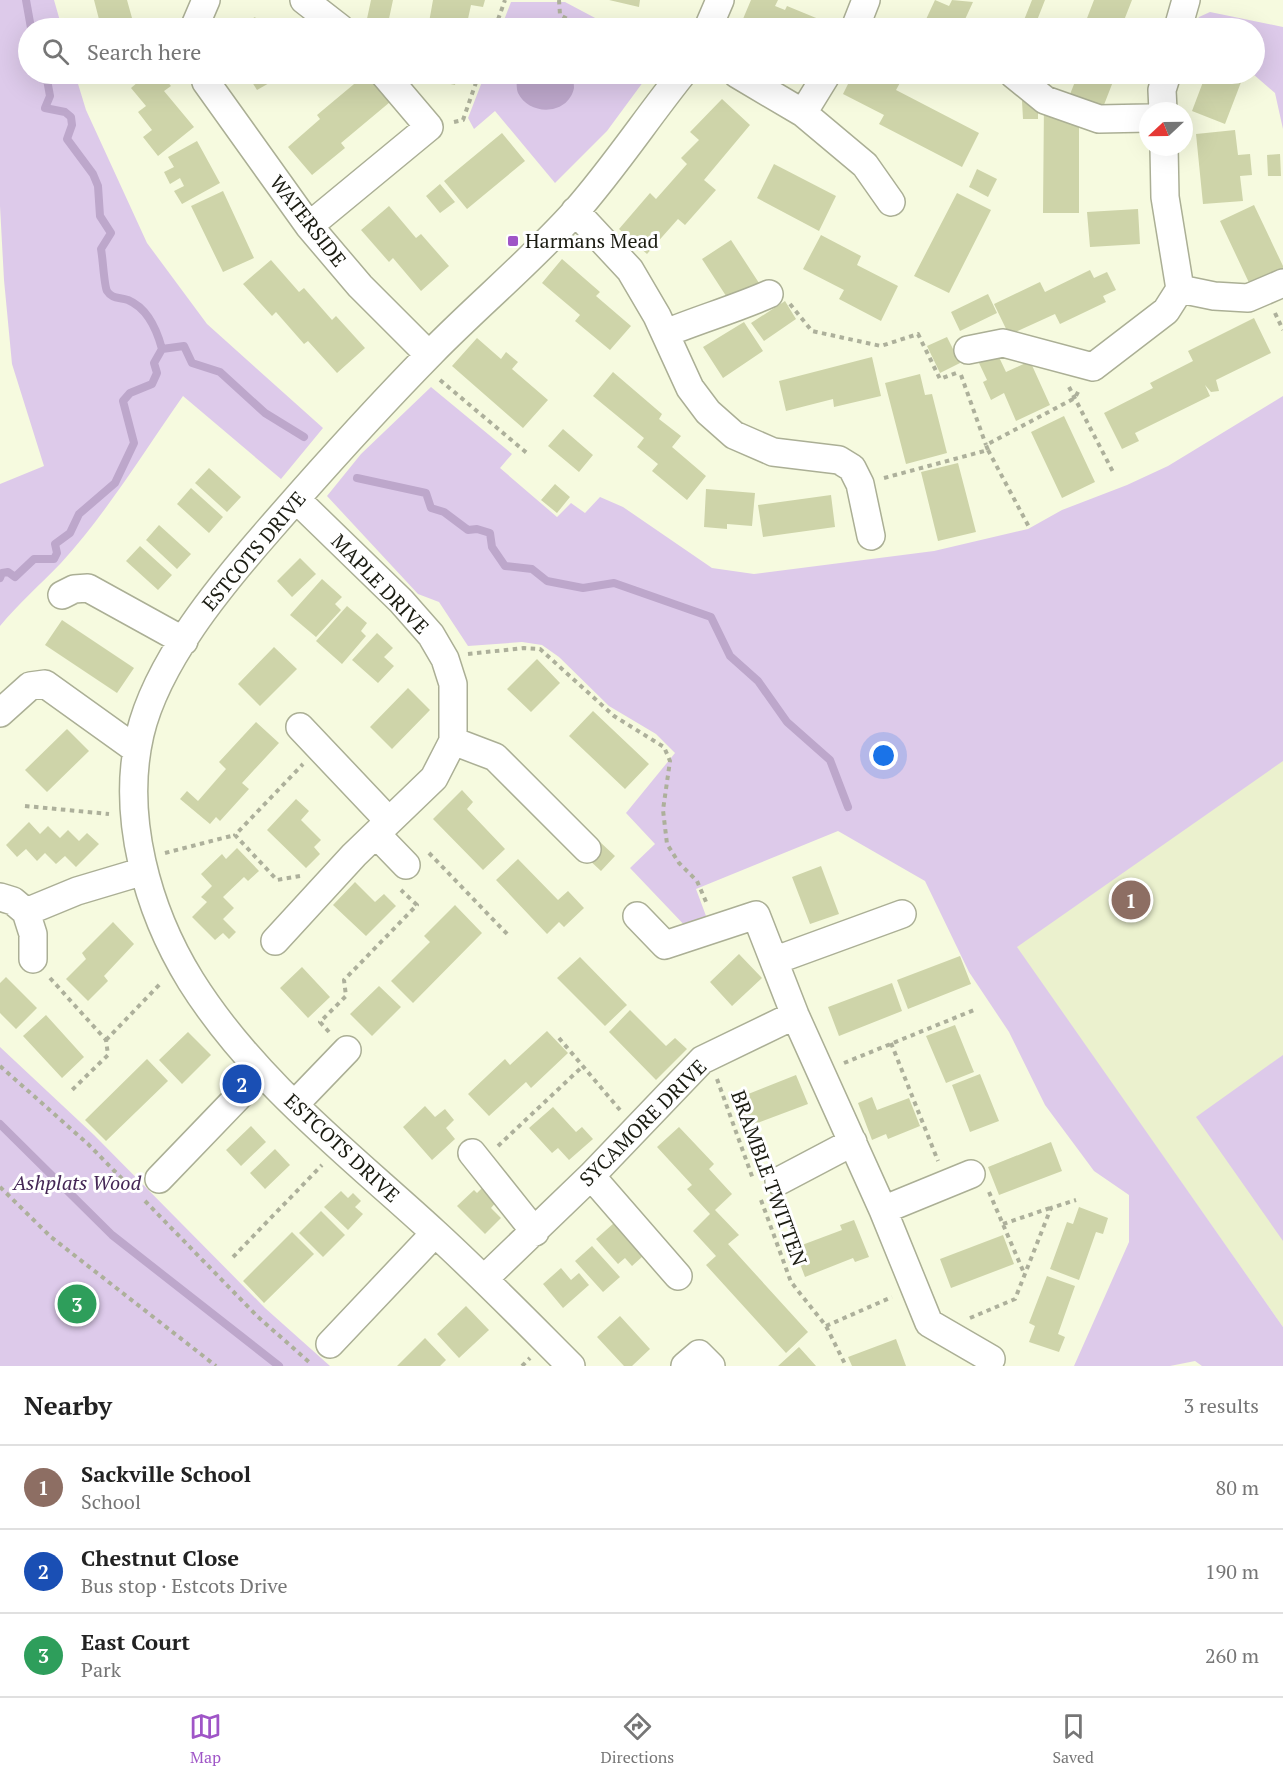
<!DOCTYPE html>
<html lang="en">
<head>
<meta charset="utf-8">
<style>
	:root { --surface:#fff; --page:#f2f2f2; --text:#222; --muted:#767676; --line:#e0e0e0; --accent:#9f55c7 }
	body { margin:0; font-family:"PT Serif",serif; background:var(--page); color:var(--text) }
	.compass { position:absolute; left:1139px; top:102px; width:54px; height:54px; border-radius:50%; background:var(--surface); box-shadow:0 6px 24px #0002; rotate:248deg }
	.you { position:absolute; left:884px; top:756px; width:21px; height:21px; margin:-15px; border:4px solid #fff; border-radius:50%; background:#1a73e8; box-shadow:0 0 0 9px #1a73e833 }
	.badge { display:grid; place-items:center; width:39px; height:39px; border-radius:50%; background:var(--accent); color:#fff; font-size:20px; font-weight:700 }
	.pin { position:absolute; translate:-50% -50%; border:3px solid #fff; box-shadow:0 2px 6px #0006 }
	.list { margin:0; padding:0; list-style:none }
	h2 { display:flex; justify-content:space-between; align-items:center; height:78px; margin:0; padding:0 24px; font-size:26px }
	h2 small { font-size:20px; font-weight:400; color:var(--muted) }
	.list li { display:grid; grid-template-columns:39px 1fr auto; gap:18px; align-items:center; box-sizing:border-box; height:84px; padding:0 24px; border-top:2px solid var(--line) }
	.list b { display:block; font-size:22px; white-space:nowrap }
	.list p { margin:0; font-size:20px; white-space:nowrap; color:var(--muted) }
	.list em { font-size:20px; font-style:normal; color:var(--muted) }
	.icon { flex:none; width:33px; height:33px; fill:none; stroke:currentColor; stroke-width:2; stroke-linecap:round; stroke-linejoin:round }
	.map { position:relative; flex:none; width:1283px; height:1366px; overflow:hidden }
	.search { position:absolute; background:var(--surface); box-shadow:0 6px 24px #0002; left:18px; right:18px; top:18px; height:66px; display:flex; align-items:center; gap:15px; box-sizing:border-box; padding:0 21px; border-radius:33px; color:var(--muted); font-size:22px }
	.sheet { height:330px; background:var(--surface) }
	nav { display:flex; justify-content:space-around; align-items:center; box-sizing:border-box; height:84px; border-top:2px solid var(--line); background:var(--surface); font-size:16px; color:var(--muted) }
	nav a { display:grid; justify-items:center; gap:3px }
	nav .on { color:var(--accent) }
	.map>svg:first-child { display:block }
	.built { fill:#ebf1ce }
	.green { fill:#ddcaea }
	.water { fill:#bda7cb }
	.lines { fill:none; stroke-linecap:round; stroke-linejoin:round }
	.stream { stroke:#bda7cb; stroke-width:8 }
	.building { fill:#ced4a9 }
	.minor-casing { stroke:#abaf95; stroke-width:30 }
	.path { stroke:#adb09b; stroke-width:4; stroke-dasharray:4.5 4.5; stroke-linecap:butt }
	.minor { stroke:#fff; stroke-width:27 }
	.poi-dot { fill:#9f55c7; stroke:#fff; stroke-width:2 }
	.labels { text-anchor:middle; stroke-width:6; stroke-linejoin:round; paint-order:stroke }
	.street-label { font-size:20px; fill:#1b1c12; stroke:#fff }
	.poi-label { font-size:20px; fill:#1b1c12; stroke:#fff; text-anchor:start }
	.park-label { font-size:20px; font-style:italic; fill:#442655; stroke:#fff }
</style>
</head>
<body>
<div class="map">
<svg width="1283" height="1366" viewBox="0 0 1283 1366">
	<rect width="100%" height="100%" fill="#f6fadf"/>
	<path class="built" d="M1283 417V1327L1016 947Z"/>
	<path class="green" d="M0 0H54L62 28H28V74H75L86 110 147 243 207 324 323 428 281 479 183 396C145 450 106 514 61 563 41 584 19 603 0 626V484L44 466 12 364 4 280 0 206Z
		M511 2H565L614 28H501Z
		M1210 12 1283 27V129L1275 93 1253 74 1254 28H1193L1199 17Z
		M485 74H649L607 131 555 183 495 111 474 129 468 118Z
		M431 387 512 454 500 468 557 517 571 503 585 513 600 497 623 507 712 568 754 574 934 551 1028 529 1062 510 1127 485 1168 466 1283 396V761L1017 947 1283 1327V1366H1202L1195 1361 1170 1366H1074L1129 1242V1195L1094 1171 1045 1105 1009 1032 969 972 925 881 838 831 696 889 709 924 690 931 630 868 655 844 626 813 675 753 656 734 609 706 559 657 542 645 522 642 468 646 439 602 418 594 327 496 361 454Z
		M0 1047 94 1135 265 1308 330 1366H0Z
		M1283 1055V1241L1196 1117Z"/>
	<path class="water" d="M516 74H573C573 78 574 84 574 88 568 116 529 116 518 93 516 88 517 79 516 74Z"/>
	<g class="lines">
		<path class="stream" d="M26 0 31 28
			M162 349 184 346 192 363 220 372 265 413 304 437
			M357 478 426 493 431 508 444 512 468 530 477 529 490 533 492 547 505 566 532 569 547 581 583 588 614 583 711 617 730 656 758 681 787 722 830 760 848 807
			M0 578 2 573 8 572 15 577 34 559H54L57 553 55 544 70 533 79 514 115 483 134 443 123 401 130 393 152 384 157 373 154 363 162 349C157 330 147 308 128 300 119 297 112 299 107 291 104 285 103 259 101 249L111 233 100 216 98 186 93 174 67 139 72 125 71 117 65 112 45 108 50 96 46 74
			M0 1124 112 1235 279 1366"/>
	</g>
	<path class="building" d="M94 0H127L132 18 101 27Z
		M371 0H393L387 28H365Z
		M433 0H485L483 7 471 5 466 28H428Z
		M609 0H640L639 7Z
		M751 0H778L775 6 785 10 787 6 821 20 817 28H746L740 26Z
		M935 0 949 6 952 0 973 2 961 28H922Z
		M1032 0H1045L1034 28 1022 25Z
		M1094 0H1132L1121 28H1089L1084 26Z
		M322 13 331 28H307L304 24Z
		M255 17 262 28H237Z
		M1006 20 1025 28H1003Z
		M131 74H161L171 86 164 91 194 127 158 156 143 137 152 130 138 112 146 106 131 88 138 82Z
		M247 74H285L257 90Z
		M366 74 390 102 341 143 345 148 312 175 288 147 320 119 317 115Z
		M418 74H457L455 85 418 77Z
		M853 74H886L901 81 896 90 979 133 962 167 879 124 884 115 843 94Z
		M1078 74H1116L1100 115 1067 102Z
		M1206 74H1234L1243 77 1225 124 1192 111Z
		M722 99 750 125 704 180 716 190 685 225 678 219 647 254 619 229 650 193 656 199 687 164 681 158 699 140 690 132Z
		M1038 100V119H1023L1022 101Z
		M1044 102 1070 118V125H1079V213H1043Z
		M1235 130 1238 155 1250 154 1252 175 1240 176 1243 201 1203 204 1196 134Z
		M502 133 525 161 467 209 444 181Z
		M197 141 220 183 182 204 174 191 184 186 180 178 170 184 164 172 174 167 168 157Z
		M1280 154 1281 176H1268L1267 155Z
		M774 164 836 196 819 231 757 198Z
		M977 169 997 179 988 197 969 187Z
		M440 184 455 202 440 213 426 196Z
		M223 191 254 258 223 272 191 206Z
		M957 193 991 210 949 293 914 276Z
		M1254 205 1283 266V272L1251 287 1220 221Z
		M389 206 416 238 421 234 449 266 421 291 393 258 389 262 361 230Z
		M1138 209 1140 244 1090 247 1087 212Z
		M821 235 861 256 857 265 898 286 881 321 839 299 844 290 803 269Z
		M731 240 759 283 730 302 702 259Z
		M562 259 600 292 596 296 631 326 610 350 575 321 580 315 542 283Z
		M271 260 299 292 304 288 332 320 336 316 365 348 337 373 308 341 304 344 276 312 272 316 243 284Z
		M1090 270 1094 278 1107 272 1116 290 1103 296 1106 302 1060 324 1055 314 1009 335 994 304 1040 282 1045 292Z
		M988 294 997 313 960 331 951 312Z
		M785 301 796 319 764 341 751 323Z
		M1254 318 1271 353 1216 380 1219 391 1211 392 1205 385 1210 396 1135 433 1139 441 1122 449 1104 413 1153 388 1150 383 1193 361 1188 351Z
		M744 322 763 351 723 378 703 347Z
		M947 337 960 363 940 373 927 346Z
		M477 338 501 359 506 352 518 362 512 369 548 400 523 428 452 366Z
		M998 355 1006 372 1030 361 1050 405 1016 421 1004 393 991 400 983 382 987 380 979 363Z
		M872 357 881 396 834 407 833 399 786 411 779 381Z
		M613 372 662 414 659 419 681 436 672 447 706 476 687 500 652 471 658 464 637 447 644 438 593 396Z
		M920 374 925 395 932 394 947 453 906 464 885 383Z
		M1064 416 1095 482 1062 498 1031 432Z
		M563 429 593 455 579 472 548 446Z
		M958 463 976 532 938 541 921 472Z
		M209 468 241 497 227 512 195 483Z
		M555 484 570 497 557 513 541 500Z
		M191 488 223 517 209 533 177 504Z
		M706 489 755 493 752 526 727 524V529L704 527Z
		M831 495 835 527 763 537 758 505Z
		M159 525 191 554 177 569 146 540Z
		M140 546 172 575 158 590 126 561Z
		M300 558 316 574 292 597 277 581Z
		M322 579 342 597 335 604 341 610 316 637 290 615Z
		M347 606 367 623 361 631 366 636 342 664 316 641Z
		M62 620 134 668 117 693 45 645Z
		M377 633 393 648 384 657 394 666 378 683 352 660Z
		M274 647 297 669 260 706 238 684Z
		M537 659 560 683 531 712 507 689Z
		M408 688 430 710 392 749 370 727Z
		M593 711 649 764 625 789 569 736Z
		M256 722 279 743 242 783 249 789 220 821 216 817 210 824 180 799 187 791 198 801 226 769 219 762Z
		M67 729 89 751 47 792 25 770Z
		M462 790 473 802 467 809 505 849 483 870 433 819Z
		M296 799 309 811 301 820 321 840 314 847 320 854 306 868 267 830Z
		M29 822 40 834 48 826 60 838 68 830 79 841 87 833 99 844 76 867 65 856 56 864 45 853 37 861 26 849 17 857 6 845Z
		M600 842 615 856 601 871 586 857Z
		M237 848 259 871 248 881 244 877 223 897 234 908 223 919 236 932 229 939 223 933 215 940 192 917 207 902 201 897 212 886 201 874 222 854 226 859Z
		M518 859 558 900 568 891 584 908 564 927 559 922 547 934 496 880Z
		M821 866 839 914 810 924 792 877Z
		M355 882 375 902 384 894 396 906 366 936 333 905Z
		M455 905 482 933 413 1003 391 981 430 942 424 936Z
		M113 922 134 944 104 976 108 981 88 1001 66 979 86 959 82 953Z
		M739 954 762 978 732 1006 710 982Z
		M960 956 971 984 908 1009 897 980Z
		M580 957 627 1005 605 1026 557 978Z
		M302 967 330 997 308 1018 280 988Z
		M6 977 37 1008 16 1029 0 1013V983Z
		M892 983 902 1011 839 1036 828 1007Z
		M379 986 401 1007 372 1036 350 1014Z
		M630 1010 666 1046 675 1038 687 1049 656 1080 609 1032Z
		M46 1015 84 1057 62 1078 23 1036Z
		M955 1025 974 1072 946 1083 926 1036Z
		M547 1031 568 1053 531 1088 526 1082 489 1116 468 1094 505 1059 510 1065Z
		M188 1032 211 1055 182 1084 159 1060Z
		M147 1059 168 1081 106 1141 85 1120Z
		M980 1074 999 1121 970 1132 952 1085Z
		M796 1075 808 1104 744 1128 733 1100Z
		M872 1097 877 1110 909 1098 920 1126 888 1139 886 1134 872 1140 858 1103Z
		M425 1106 435 1117 445 1109 454 1120 446 1128 455 1139 432 1160 403 1127Z
		M553 1107 576 1132 582 1127 593 1139 569 1160 558 1148 552 1153 529 1128Z
		M251 1126 266 1142 241 1166 226 1150Z
		M679 1127 714 1164 709 1169 732 1194 715 1210 739 1235 728 1244 808 1332 786 1353 706 1265 716 1256 693 1231 710 1214 687 1189 692 1185 657 1147Z
		M1051 1142 1062 1171 999 1195 988 1167Z
		M275 1149 290 1165 265 1189 250 1173Z
		M483 1187 497 1201 491 1208 501 1218 485 1234 457 1206 474 1190 477 1193Z
		M341 1191 348 1198 353 1193 361 1201 355 1207 363 1214 348 1230 324 1207Z
		M1079 1207 1108 1218 1103 1234 1096 1232 1079 1280 1050 1269 1067 1222 1073 1224Z
		M321 1211 345 1235 323 1257 299 1233Z
		M854 1220 869 1257 855 1262 853 1258 805 1277 794 1248 842 1230 840 1225Z
		M614 1223 643 1256 632 1266 625 1258 618 1264 596 1239Z
		M292 1232 314 1254 264 1303 243 1281Z
		M1003 1235 1014 1264 951 1288 940 1259Z
		M592 1246 620 1277 603 1292 575 1261Z
		M561 1268 571 1280 579 1273 589 1285 563 1308 543 1284Z
		M1047 1276 1075 1286 1058 1334 1065 1337 1059 1352 1029 1342 1035 1326 1029 1323Z
		M466 1306 489 1330 459 1358 437 1334Z
		M620 1316 650 1349 632 1366H624L597 1337Z
		M425 1338 446 1360 440 1366H397Z
		M896 1339 906 1366H852L848 1357Z
		M799 1347 816 1366H778Z"/>
	<g class="lines">
		<defs>
			<path id="minor" d="M304 0 340 28
				M194 28 206 0
				M708 28 720 0
				M855 28 866 0
				M1178 28 1186 0
				M204 74 206 82 309 226 360 286 429 355
				M737 74 803 113 865 165 891 202
				M1013 74 1045 100 1099 119 1148 118
				M1163 111 1162 90 1167 74
				M803 113 827 74
				M575 211 630 270 657 316 690 388 708 412 734 435 773 452 839 460 852 468 860 484 871 536
				M309 226 429 127 384 74
				M1180 289 1214 296 1248 298 1283 283
				M666 333C700 319 735 309 769 294
				M968 350 1003 343 1093 367 1166 311 1180 289 1165 197 1164 147
				M62 595 74 589 88 588 184 641
				M0 713 30 686 45 684 137 750
				M300 727 389 821
				M453 741 495 757 587 849
				M376 834 406 865
				M0 897 13 901 26 912 77 891 144 871
				M26 912 33 934V959
				M637 916 665 945 756 915 795 1015 883 1210 929 1323 991 1359
				M275 941 354 855 434 778 453 741V684L445 659 431 635 401 601 296 499
				M776 960 902 914
				M295 1104 347 1050
				M472 1153 535 1232
				M591 1176 678 1276
				M159 1179 262 1072
				M779 1181 853 1142
				M883 1210 971 1174
				M484 1279 591 1176 702 1060 795 1015
				M330 1344 435 1233
				M571 1366C526 1321 481 1275 434 1232 349 1154 253 1080 191 981 147 910 121 816 140 734 157 662 220 586 268 531 321 470 375 410 432 352 478 305 530 262 575 212 613 169 646 119 682 74
				M685 1366 699 1354 711 1366"/>
		</defs>
		<use href="#minor" class="minor-casing"/>
		<path class="path" d="M559 0 560 15 584 28
			M495 28 505 0
			M454 122 463 120 479 74
			M790 304 812 331 881 346 918 334 940 379 956 373
			M1275 313 1283 330
			M961 375 986 445
			M440 380 528 454
			M1069 387 1113 472
			M988 450 1029 527
			M884 478 988 450 986 445 1075 398 1079 390
			M468 654 524 648 540 649 614 716 664 747 670 761 663 810 667 844 679 863 697 881 707 904
			M25 806 109 814
			M165 853 235 835
			M429 853 510 937
			M300 876 277 880 235 835 303 764
			M50 978 106 1040 108 1055 72 1090
			M329 1032 320 1022 346 996 344 980 417 905 401 890
			M559 1038 620 1110
			M106 1040 162 982
			M891 1043 938 1161
			M844 1063 974 1010
			M0 1066 88 1144 135 1192
			M717 1079 753 1179
			M498 1146 583 1066
			M0 1187 51 1237 216 1366
			M989 1192 1024 1273
			M761 1200 791 1282 826 1326 846 1366
			M145 1201 257 1316 309 1362
			M1003 1224 1050 1208
			M233 1257 322 1165
			M970 1318 1015 1299 1051 1208 1076 1200
			M826 1326 892 1297
			M522 1366 530 1358"/>
		<use href="#minor" class="minor"/>
	</g>
	<rect class="poi-dot" x="507" y="235" width="12" height="12" rx="3"/>
	<g class="labels">
		<g class="street-label">
			<text transform="translate(308 221) rotate(52)" y="7">WATERSIDE</text>
			<text transform="translate(254 551) rotate(-50)" y="7">ESTCOTS DRIVE</text>
			<text transform="translate(380 584) rotate(46)" y="7">MAPLE DRIVE</text>
			<text transform="translate(643 1123) rotate(-45)" y="7">SYCAMORE DRIVE</text>
			<text transform="translate(342 1148) rotate(43)" y="7">ESTCOTS DRIVE</text>
			<text transform="translate(769 1178) rotate(70)" y="7">BRAMBLE TWITTEN</text>
		</g>
		<g class="poi-label">
			<text x="525" y="248">Harmans Mead</text>
		</g>
		<g class="park-label">
			<text x="77" y="1190">Ashplats Wood</text>
		</g>
	</g>
</svg>
<svg class="compass" viewBox="-18 -18 36 36"><path d="M0-13l5 13h-10z" fill="#e53935"/><path d="M0 13l5-13h-10z" fill="#767676"/></svg>
<div class="you"></div>
<div class="pin badge" style="left:1131px;top:900px;background:#8d6e63">1</div>
<div class="pin badge" style="left:242px;top:1084px;background:#1a4fb4">2</div>
<div class="pin badge" style="left:77px;top:1304px;background:#2e9e5b">3</div>
<div class="search"><svg class="icon" aria-label="search" viewBox="0 0 24 24"><circle cx="10" cy="10" r="6"/><path d="M15 15l6 6"/></svg>Search here</div>
</div>
<section class="sheet">
<h2>Nearby<small>3 results</small></h2>
<ul class="list">
<li><span class="badge" style="background:#8d6e63">1</span><div><b>Sackville School</b><p>School</p></div><em>80 m</em></li>
<li><span class="badge" style="background:#1a4fb4">2</span><div><b>Chestnut Close</b><p>Bus stop · Estcots Drive</p></div><em>190 m</em></li>
<li><span class="badge" style="background:#2e9e5b">3</span><div><b>East Court</b><p>Park</p></div><em>260 m</em></li>
</ul>
</section>
<nav>
<a class="on"><svg class="icon" aria-label="map" viewBox="0 0 24 24"><path d="M3 6l6-2 6 2 6-2v14l-6 2-6-2-6 2zM9 4v14M15 6v14"/></svg>Map</a>
<a><svg class="icon" aria-label="directions" viewBox="0 0 24 24"><path d="M12 3l9 9-9 9-9-9zM9 14v-3h6M13 9l2 2-2 2"/></svg>Directions</a>
<a><svg class="icon" aria-label="saved" viewBox="0 0 24 24"><path d="M7 4h10v16l-5-4-5 4z"/></svg>Saved</a>
</nav>
</body>
</html>
